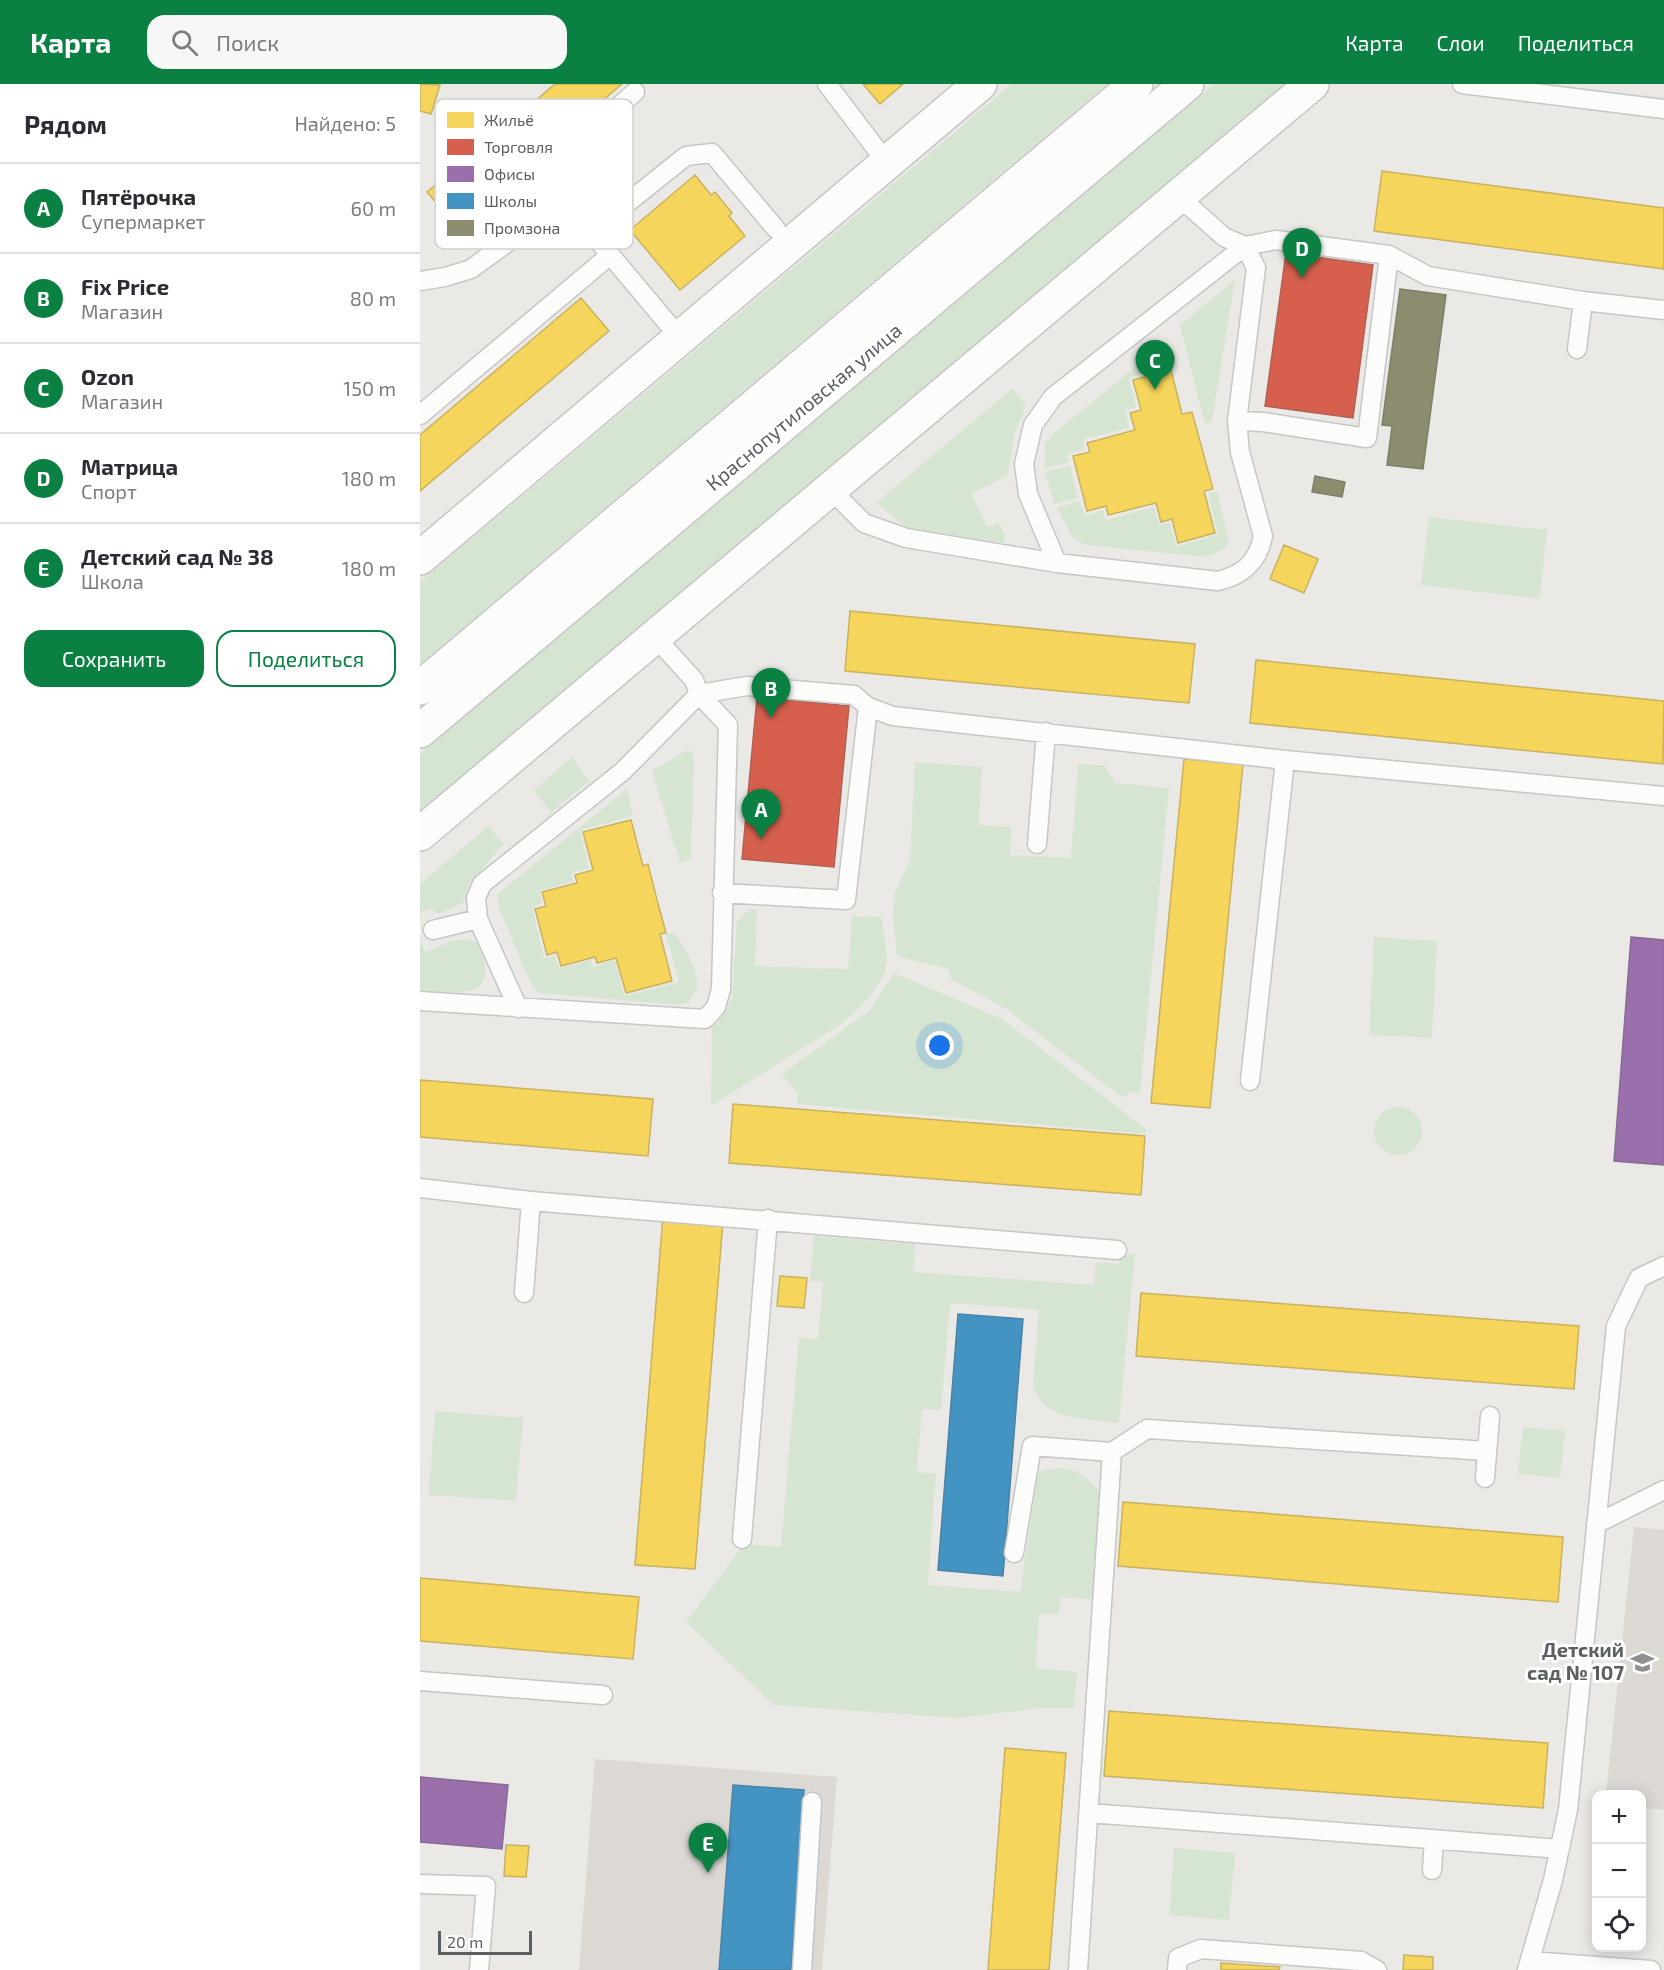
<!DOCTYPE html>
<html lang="ru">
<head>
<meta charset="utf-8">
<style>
	:root { --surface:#fff; --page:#f7f7f7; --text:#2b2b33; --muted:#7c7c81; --line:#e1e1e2; --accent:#0b8043 }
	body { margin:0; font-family:"Exo 2",sans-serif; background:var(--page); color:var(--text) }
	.controls { position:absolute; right:18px; bottom:18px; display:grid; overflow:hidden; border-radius:12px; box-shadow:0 3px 15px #0003 }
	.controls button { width:54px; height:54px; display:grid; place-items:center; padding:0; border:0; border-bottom:2px solid var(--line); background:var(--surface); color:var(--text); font:30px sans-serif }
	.scale { position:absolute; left:18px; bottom:15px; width:94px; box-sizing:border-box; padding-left:6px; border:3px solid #5b5f62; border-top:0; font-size:16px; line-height:21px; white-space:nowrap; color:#5b5f62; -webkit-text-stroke:4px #fff; paint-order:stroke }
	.you { position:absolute; left:520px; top:962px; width:21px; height:21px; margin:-15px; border:4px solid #fff; border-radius:50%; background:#1a73e8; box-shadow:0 0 0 9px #1a73e833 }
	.badge { display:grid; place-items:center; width:39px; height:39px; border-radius:50%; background:var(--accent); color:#fff; font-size:20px; font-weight:700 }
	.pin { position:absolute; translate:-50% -50px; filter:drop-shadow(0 2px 3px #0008) }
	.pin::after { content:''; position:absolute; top:32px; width:21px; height:18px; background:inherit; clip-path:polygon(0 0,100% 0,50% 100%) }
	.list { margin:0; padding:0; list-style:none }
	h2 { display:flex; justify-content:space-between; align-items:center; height:78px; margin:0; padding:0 24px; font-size:26px }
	h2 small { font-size:20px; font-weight:400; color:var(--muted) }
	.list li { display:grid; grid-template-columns:39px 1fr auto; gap:18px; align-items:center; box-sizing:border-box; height:90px; padding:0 24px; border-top:2px solid var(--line) }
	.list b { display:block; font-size:22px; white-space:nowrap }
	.list p { margin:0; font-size:20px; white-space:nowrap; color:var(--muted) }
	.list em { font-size:20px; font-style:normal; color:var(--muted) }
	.actions { display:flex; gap:12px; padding:18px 24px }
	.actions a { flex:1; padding:14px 0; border:2px solid var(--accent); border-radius:18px; text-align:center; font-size:21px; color:var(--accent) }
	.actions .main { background:var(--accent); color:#fff }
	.icon { flex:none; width:33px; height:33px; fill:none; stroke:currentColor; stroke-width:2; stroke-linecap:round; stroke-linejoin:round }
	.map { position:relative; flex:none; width:1244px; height:1886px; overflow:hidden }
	header { display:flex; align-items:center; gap:36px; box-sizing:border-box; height:84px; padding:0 30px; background:var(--accent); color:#fff }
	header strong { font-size:28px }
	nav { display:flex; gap:33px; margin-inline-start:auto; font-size:21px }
	.search { width:420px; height:54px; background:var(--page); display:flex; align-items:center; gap:15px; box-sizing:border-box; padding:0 21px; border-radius:18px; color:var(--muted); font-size:22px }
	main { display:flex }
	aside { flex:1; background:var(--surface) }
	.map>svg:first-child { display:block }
	.education { fill:#dcd9d5 }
	.green { fill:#d6e5d2 }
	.homes { fill:#f6d55c; stroke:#c8b25e; stroke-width:1.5 }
	.shops { fill:#d6604d; stroke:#b16053; stroke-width:1.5 }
	.offices { fill:#9970ab; stroke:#866b95; stroke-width:1.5 }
	.schools { fill:#4393c3; stroke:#4a83a6; stroke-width:1.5 }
	.industry { fill:#8c8c6e; stroke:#7d7e6a; stroke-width:1.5 }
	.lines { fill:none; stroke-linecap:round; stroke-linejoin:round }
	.lane-casing { stroke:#c6c6c6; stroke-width:21 }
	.street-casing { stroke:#c6c6c6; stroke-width:36 }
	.secondary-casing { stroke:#c5c6c6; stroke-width:36 }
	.lane { stroke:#fcfcfb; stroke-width:18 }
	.street { stroke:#fcfcfb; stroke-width:33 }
	.secondary { stroke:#fcfcfb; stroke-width:33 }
	.labels { text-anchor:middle; stroke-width:6; stroke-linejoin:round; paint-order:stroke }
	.street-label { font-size:20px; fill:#5b5f62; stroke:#fff }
	.poi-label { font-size:20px; font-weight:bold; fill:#5b5f62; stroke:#fff; text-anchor:end }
	.key { fill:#fff; stroke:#cecfd0; stroke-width:1.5 }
	.key-label { font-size:16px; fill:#5b5f62 }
</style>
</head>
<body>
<header>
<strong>Карта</strong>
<div class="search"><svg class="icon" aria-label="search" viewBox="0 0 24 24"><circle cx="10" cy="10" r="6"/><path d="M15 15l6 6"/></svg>Поиск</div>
<nav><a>Карта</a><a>Слои</a><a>Поделиться</a></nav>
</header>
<main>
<aside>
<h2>Рядом<small>Найдено: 5</small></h2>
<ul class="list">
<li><span class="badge">A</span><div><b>Пятёрочка</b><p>Супермаркет</p></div><em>60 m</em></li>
<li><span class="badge">B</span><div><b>Fix Price</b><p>Магазин</p></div><em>80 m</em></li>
<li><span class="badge">C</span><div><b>Ozon</b><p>Магазин</p></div><em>150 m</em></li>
<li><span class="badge">D</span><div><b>Матрица</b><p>Спорт</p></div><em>180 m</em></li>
<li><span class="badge">E</span><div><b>Детский сад № 38</b><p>Школа</p></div><em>180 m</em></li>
</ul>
<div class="actions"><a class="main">Сохранить</a><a>Поделиться</a></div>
</aside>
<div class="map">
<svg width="1244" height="1886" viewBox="0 0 1244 1886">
	<rect width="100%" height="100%" fill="#eae9e5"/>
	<path class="education" d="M1214 1443 1244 1446V1726L1222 1724V1710H1186Z
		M175 1675 417 1693 402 1886H159Z"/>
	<path class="green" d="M592 0H687L0 580V498Z
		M795 0H868L0 733V670Z
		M815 196 792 337 785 340 760 241Z
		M746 258 753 282 709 294 716 323 705 327 709 344 664 355V366L647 370 649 378 625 384V360L633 350Z
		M593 304 606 322 595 348 588 391 551 410 567 443 579 439 585 451 584 459 500 447 485 442 456 419Z
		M650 382 658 414 635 420 625 388Z
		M797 407 809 458 804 465 786 473 666 461 653 454 637 424 659 417 665 432 683 426 686 436 734 423 739 441 750 439 756 462 798 451 788 410Z
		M1009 433 1127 446 1120 515 1001 501Z
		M267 666 274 670 271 775 260 779 232 687Z
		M152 673 169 697 131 729 114 706Z
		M495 678 562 683 559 741 591 743 590 771 651 774 658 680 685 682 695 699 749 704 720 1009 710 1008 703 1014 586 925 531 895 529 886C512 879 494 879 477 871L473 833 475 809 490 776Z
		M207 705 213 732 160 746 169 784 151 789 153 798 120 806 122 820 112 823 124 874 135 872 139 884 171 876 173 883 195 876 204 912 259 898 246 851 255 848C266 869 295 907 261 921L118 909 111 900 79 824 77 811 80 808Z
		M68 742 84 760 49 800 44 818 18 830 11 824 0 829V800Z
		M330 825 337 826 335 882 428 885 432 832 461 833C463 847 467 862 467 876 466 899 440 923 424 938L291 1022 292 944 304 930 312 914 317 837Z
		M954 853 1017 857 1012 954 949 951Z
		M47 855 58 859C84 917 39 909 0 906V857L5 868 31 857Z
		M474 889 582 935 726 1045V1050L377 1020 378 1010 362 990 449 927Z
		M954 1047a24 24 0 1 1 48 0a24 24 0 1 1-48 0Z
		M394 1152 495 1160 493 1188 674 1201 676 1178 699 1180 700 1172 715 1169 699 1339C666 1334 618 1338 613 1297L619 1226 530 1219 521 1326 502 1325 497 1388 516 1390 508 1501 600 1508 618 1388C644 1379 664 1387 680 1409L672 1515 640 1513 639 1530H619L616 1584 657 1588 654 1624H621L538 1634 354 1621 266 1538 324 1460 361 1463 379 1254 398 1255 403 1198 390 1197Z
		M15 1327 103 1334 96 1417 9 1411Z
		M1103 1343 1145 1347 1140 1394 1098 1390Z
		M754 1764 815 1769 809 1836 749 1831Z"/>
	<path class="homes" d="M0 0 20 1 11 30 0 27Z
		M135 0H202L35 141 7 108Z
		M443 0H483L460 20Z
		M962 87 1244 124V185L954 147Z
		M275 91 291 111 295 108 312 129 309 132 325 152 260 206 210 146Z
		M161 214 189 247 0 407V351Z
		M751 286 762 330 772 328 793 405 784 407 795 449 758 459 752 435 741 438 736 419 688 431 686 422 667 427 653 372 670 368 667 359 715 346 710 329 721 326 713 296Z
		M864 461 898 475 884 509 850 495Z
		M430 527 775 560 769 619 425 587Z
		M836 576 1244 617 1243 680 830 639Z
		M764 675 823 680 790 1024 731 1019Z
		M211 736 223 782 228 780 237 816 246 849 240 850 252 897 206 909 196 874 177 879 175 873 141 882 137 868 127 871 115 825 126 822 122 808 157 799 155 791 173 786 163 748Z
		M0 996 233 1015 228 1072 0 1053Z
		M313 1020 725 1052 721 1111 309 1079Z
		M243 1132 303 1137 275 1485 215 1481Z
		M360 1192 387 1194 384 1224 357 1222Z
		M721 1209 1159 1242 1154 1305 716 1272Z
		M703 1418 1143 1453 1138 1518 698 1482Z
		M0 1494 219 1513 213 1575 0 1557Z
		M689 1627 1128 1659 1123 1724 684 1692Z
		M585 1664 646 1669 629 1886H568Z
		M86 1761 109 1762 106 1793 84 1792Z
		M984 1871 1013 1873V1886H983Z
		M801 1879 860 1883 859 1886H801Z"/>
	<path class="shops" d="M866 169 953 181 933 334 845 322Z
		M337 613 429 622 414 783 322 775Z"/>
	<path class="offices" d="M1211 853 1244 856V1081L1194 1077Z
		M0 1693 88 1701 82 1765 0 1758Z"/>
	<path class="schools" d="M538 1230 603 1235 583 1492 518 1486Z
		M313 1701 384 1706 371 1886H299Z"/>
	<path class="industry" d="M980 205 1026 211 1003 385 967 381 972 342 962 341Z
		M895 392 925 398 922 413 892 408Z"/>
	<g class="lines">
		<defs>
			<path id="lane" d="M407 0 467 79
				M1042 0 1244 25
				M215 8 118 94 139 121 171 148 260 254
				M171 148 266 72 292 69 356 145
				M0 197 25 193 51 185 139 121
				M1157 265 1163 217
				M0 331 189 172
				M817 337 843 338 947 354 969 171
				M410 405 444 439 486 454 637 479 798 497C823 491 838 478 843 452L820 368 817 337 836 184 825 162 804 153 758 112
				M637 479 608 410 604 380 613 341 633 313 825 162 856 156 969 171 1008 192 1163 217 1244 226
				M235 553 274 596 279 610 327 602 434 611 448 623 473 632 865 676 1244 712
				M617 760 626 648
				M302 809 426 816 448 623
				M13 846 58 835
				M0 917 285 935 296 923 301 905 308 641 279 610 203 687 62 800 56 814 58 835 98 924
				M830 997 865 676
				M0 1104 111 1117 697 1166
				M104 1209 111 1117
				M1065 1394 1070 1332
				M1176 1440 1244 1406
				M322 1455 348 1135
				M594 1469 612 1362 692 1368
				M0 1597 183 1611
				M669 1729 1140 1765
				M1012 1786 1014 1755
				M0 1800 66 1802 59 1886
				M1110 1877 1231 1886
				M382 1886 392 1718
				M658 1886 692 1368 727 1345 1067 1367
				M757 1886 758 1874 781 1865 941 1877 957 1886
				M1107 1886 1133 1796 1148 1726 1196 1242 1219 1194 1244 1182"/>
			<path id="street" d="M0 474 560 0
				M0 750 892 0"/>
			<path id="secondary" d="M0 604 716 0
				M0 647 767 0"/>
		</defs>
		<use href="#lane" class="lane-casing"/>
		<use href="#street" class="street-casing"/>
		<use href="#secondary" class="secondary-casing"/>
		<use href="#lane" class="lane"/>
		<use href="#street" class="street"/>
		<use href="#secondary" class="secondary"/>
	</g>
	<defs>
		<symbol id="school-bare" viewBox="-9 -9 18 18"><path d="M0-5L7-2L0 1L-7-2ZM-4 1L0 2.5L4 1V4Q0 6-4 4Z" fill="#8d8f90" stroke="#fff" stroke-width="2.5" paint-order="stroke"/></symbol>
	</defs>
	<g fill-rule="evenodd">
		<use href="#school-bare" x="1206" y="1562" width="33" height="33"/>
	</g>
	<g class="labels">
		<g class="street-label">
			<text transform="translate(384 323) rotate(-40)" y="7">Краснопутиловская улица</text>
		</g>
		<g class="poi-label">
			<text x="1204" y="1573">Детский<tspan x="1204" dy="23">сад № 107</tspan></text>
		</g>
	</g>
	<rect x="15" y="15" width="198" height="150" rx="9" class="key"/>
	<rect x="27" y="28" width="27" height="16" fill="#f6d55c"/>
	<rect x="27" y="55" width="27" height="16" fill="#d6604d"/>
	<rect x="27" y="82" width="27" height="16" fill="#9970ab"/>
	<rect x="27" y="109" width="27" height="16" fill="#4393c3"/>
	<rect x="27" y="136" width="27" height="16" fill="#8c8c6e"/>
	<g class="key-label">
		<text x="64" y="42">Жильё</text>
		<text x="64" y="69">Торговля</text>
		<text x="64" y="96">Офисы</text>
		<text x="64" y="123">Школы</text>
		<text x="64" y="150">Промзона</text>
	</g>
</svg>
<div class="controls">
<button>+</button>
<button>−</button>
<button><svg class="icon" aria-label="locate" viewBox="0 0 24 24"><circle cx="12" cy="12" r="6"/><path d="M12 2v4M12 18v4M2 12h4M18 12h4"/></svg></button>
</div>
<div class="scale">20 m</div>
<div class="you"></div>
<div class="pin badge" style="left:341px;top:755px">A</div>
<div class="pin badge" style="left:351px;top:634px">B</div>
<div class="pin badge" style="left:735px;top:306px">C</div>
<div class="pin badge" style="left:882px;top:194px">D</div>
<div class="pin badge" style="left:288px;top:1789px">E</div>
</div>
</main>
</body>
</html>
